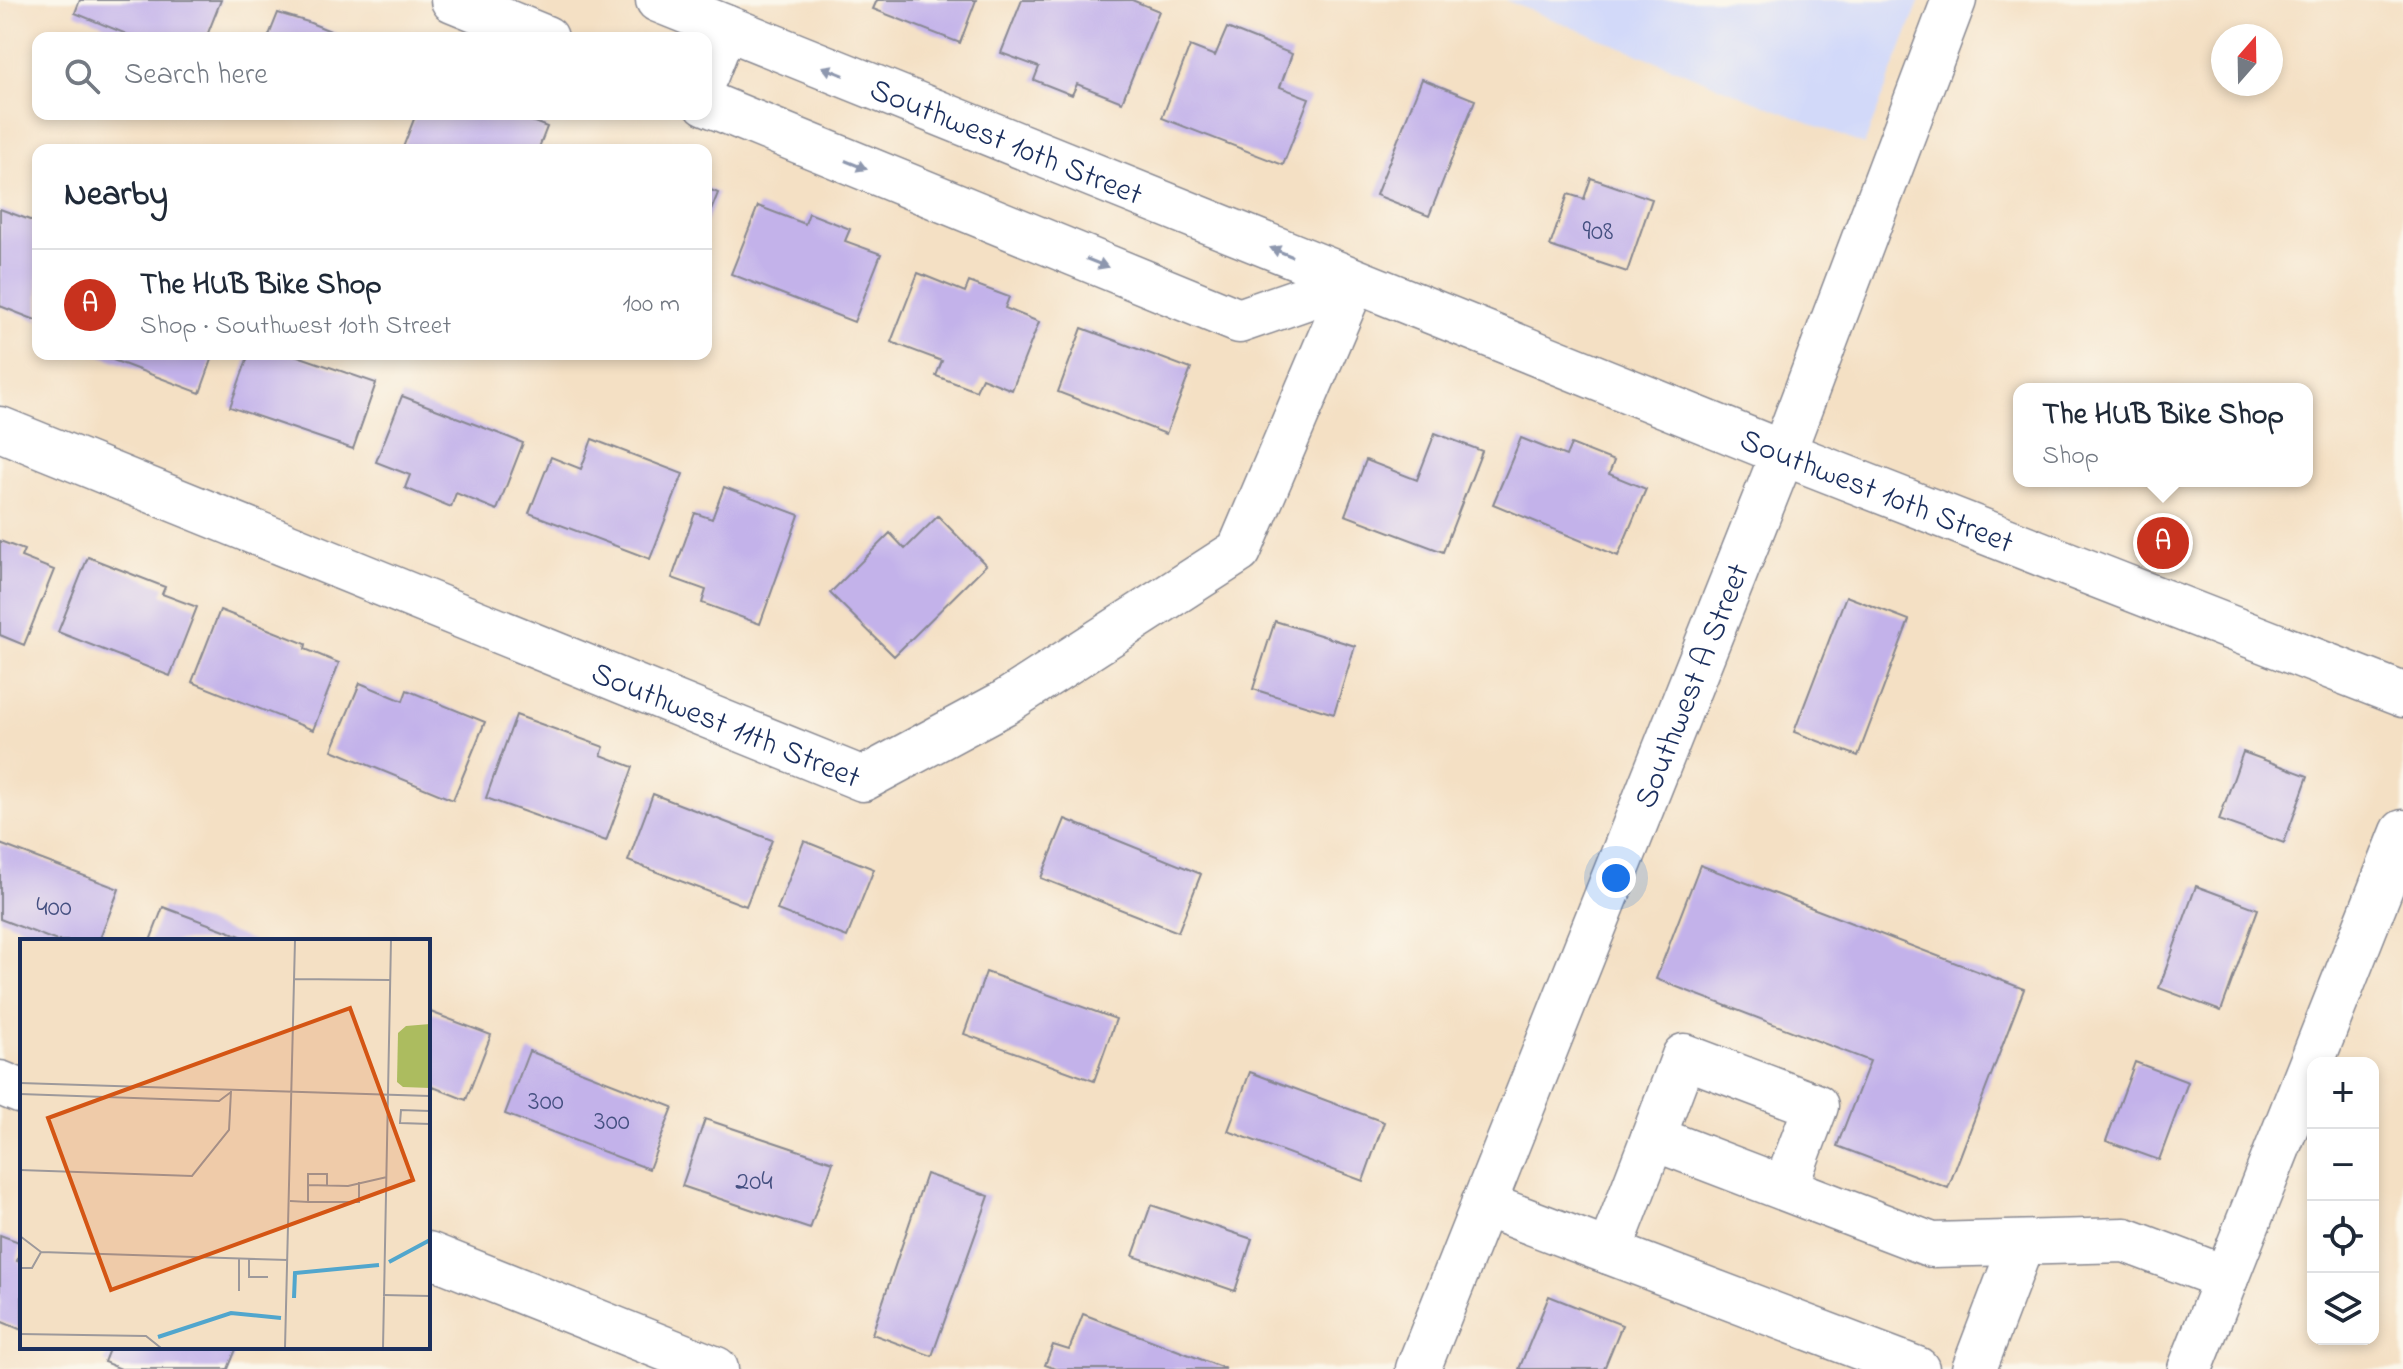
<!DOCTYPE html>
<html lang="en">
<head>
<meta charset="utf-8">
<style>
	:root { --surface:#fff; --page:#f2f2f3; --text:#1f2937; --muted:#747a83; --line:#e0e1e3; --accent:#c8321e }
	body { margin:0; font-family:"Indie Flower",sans-serif; background:var(--page); color:var(--text) }
	.controls { position:absolute; right:24px; bottom:24px; display:grid; overflow:hidden; border-radius:16px; box-shadow:0 4px 12px #0003 }
	.controls button { width:72px; height:72px; display:grid; place-items:center; padding:0; border:0; border-bottom:2px solid var(--line); background:var(--surface); color:var(--text); font:40px sans-serif }
	.compass { position:absolute; left:2211px; top:24px; width:72px; height:72px; border-radius:50%; background:var(--surface); box-shadow:0 4px 12px #0003; rotate:20deg }
	.you { position:absolute; left:1616px; top:878px; width:28px; height:28px; margin:-20px; border:6px solid #fff; border-radius:50%; background:#1a73e8; box-shadow:0 0 0 12px #1a73e833 }
	.badge { display:grid; place-items:center; width:52px; height:52px; border-radius:50%; background:var(--accent); color:#fff; font-size:26px; font-weight:700 }
	.pin { position:absolute; translate:-50% -50%; border:4px solid #fff; box-shadow:0 2px 8px #0006 }
	.popup { position:absolute; left:2013px; top:383px; width:300px; height:104px; box-sizing:border-box; display:grid; place-content:center; border-radius:16px; background:var(--surface); filter:drop-shadow(0 2px 6px #0005); font-size:26px; white-space:nowrap; color:var(--muted) }
	.popup b { font-size:30px; color:var(--text) }
	.popup::after { content:''; position:absolute; left:50%; top:100%; margin-left:-16px; border:16px solid transparent; border-top-color:var(--surface) }
	.list { margin:0; padding:0; list-style:none }
	h2 { display:flex; justify-content:space-between; align-items:center; height:104px; margin:0; padding:0 32px; font-size:34px }
	h2 small { font-size:26px; font-weight:400; color:var(--muted) }
	.list li { display:grid; grid-template-columns:52px 1fr auto; gap:24px; align-items:center; box-sizing:border-box; height:112px; padding:0 32px; border-top:2px solid var(--line) }
	.list b { display:block; font-size:30px; white-space:nowrap }
	.list p { margin:0; font-size:26px; white-space:nowrap; color:var(--muted) }
	.list em { font-size:26px; font-style:normal; color:var(--muted) }
	.icon { flex:none; width:44px; height:44px; fill:none; stroke:currentColor; stroke-width:2; stroke-linecap:round; stroke-linejoin:round }
	.map { position:relative; flex:none; width:2403px; height:1369px; overflow:hidden }
	.search { position:absolute; background:var(--surface); box-shadow:0 4px 12px #0003; left:32px; top:32px; width:680px; height:88px; display:flex; align-items:center; gap:20px; box-sizing:border-box; padding:0 28px; border-radius:16px; color:var(--muted); font-size:30px }
	.panel { position:absolute; background:var(--surface); box-shadow:0 4px 12px #0003; left:32px; top:144px; width:680px; height:216px; border-radius:16px }
	.map>svg:first-child { display:block }
	.built { fill:#d2d9f9 }
	.building { fill:#c3b2ea }
	.lines { fill:none; stroke-linecap:round; stroke-linejoin:round }
	.minor-casing { stroke:#888891; stroke-width:47 }
	.minor { stroke:#fff; stroke-width:44 }
	.oneway { fill:#8d97ae }
	.labels { text-anchor:middle; stroke-width:7; stroke-linejoin:round; paint-order:stroke }
	.number-label { font-size:28px; fill:#455081 }
	.street-label { font-size:32px; fill:#1b2f5e; stroke:#fbf7ec }
	.inset-river { fill:none; stroke:#51a6cd; stroke-width:4 }
	.inset-road { fill:none; stroke:#9d999b; stroke-width:2 }
	.view { fill:#d45514; fill-opacity:0.15; stroke:#d45514; stroke-width:4 }
	.inset-edge { fill:none; stroke:#1b2f5e; stroke-width:4 }
</style>
</head>
<body>
<div class="map">
<svg width="2403" height="1369" viewBox="0 0 2403 1369">
	<rect width="100%" height="100%" fill="#fbf7ec"/>
	<filter id="ink" filterUnits="userSpaceOnUse"><feTurbulence type="fractalNoise" baseFrequency=".0125" numOctaves="2"/><feDisplacementMap in="SourceGraphic" scale="16" xChannelSelector="R" yChannelSelector="G"/><feConvolveMatrix kernelMatrix="1 2 1 2 8 2 1 2 1" color-interpolation-filters="sRGB"/></filter>
	<filter id="wash" filterUnits="userSpaceOnUse"><feTurbulence type="fractalNoise" baseFrequency=".006" numOctaves="4" result="noise"/><feDisplacementMap in="SourceGraphic" scale="32" xChannelSelector="R" yChannelSelector="G"/><feGaussianBlur stdDeviation="1.8" result="paint"/><feColorMatrix in="noise" values="0 0 0 0 0 0 0 0 0 0 0 0 0 0 0 0 0 1.4 0 .05"/><feComposite in="paint" operator="in"/></filter>
	<g filter="url(#wash)">
		<rect width="100%" height="100%" fill="#f4e0c4"/>
		<path class="built" d="M1505 0H1920L1864 145Z"/>
		<g id="blocks">
			<path class="building" d="M80 0H221L206 38H128L129 35 75 13Z
				M877 0H976L960 43 873 9Z
				M1022 0H1132L1159 11 1122 102 1077 84 1072 95 1034 80 1039 67 1001 53Z
				M278 13 308 22 348 38H268Z
				M1227 28 1292 54 1280 87 1309 98 1283 165 1162 118 1190 46 1215 56Z
				M1422 79 1475 100 1429 216 1376 195Z
				M416 114H514L547 127 538 150H402Z
				M1591 178 1652 199 1627 272 1550 246 1568 194 1584 199Z
				M706 188 718 193 706 223Z
				M758 206 805 224 809 213 850 229 845 241 881 254 854 322 731 274Z
				M0 209 38 223V321L0 306Z
				M918 273 965 292 969 282 1009 297 1005 308 1039 322 1012 390 982 378 976 391 936 376 942 361 891 342Z
				M1082 328 1191 369 1166 434 1058 392Z
				M97 354H214L200 393Z
				M249 354H292L376 383 353 449 230 407Z
				M402 396 523 443 497 510 456 493 451 507 405 488 410 475 376 462Z
				M1435 433 1482 451 1443 552 1345 515 1366 460 1417 480Z
				M1521 438 1566 456 1571 444 1614 461 1609 474 1646 489 1618 556 1493 504Z
				M592 439 683 474 650 559 529 513 551 457 581 469Z
				M724 487 799 515 760 624 702 603 706 590 672 578 695 513 712 519Z
				M938 516 986 565 894 656 830 593 890 533 905 549Z
				M0 541 24 550 21 557 54 570 24 645 0 635Z
				M88 557 165 587 162 594 197 607 170 676 58 632Z
				M1846 596 1909 620 1858 756 1794 732Z
				M220 610 306 644 305 649 339 663 313 730 192 682Z
				M1275 621 1355 646 1334 714 1253 689Z
				M360 683 403 701 407 690 485 722 453 800 332 750Z
				M516 715 604 747 601 755 633 767 606 841 486 798Z
				M2243 752 2308 776 2284 843 2219 820Z
				M653 794 772 840 746 906 628 861Z
				M1065 819 1201 874 1178 932 1041 878Z
				M804 841 874 869 847 937 777 910Z
				M0 844 119 889 99 941H57L0 919Z
				M1700 865 2024 989 1948 1188 1837 1146 1870 1061 1656 979Z
				M2196 886 2258 909 2221 1011 2159 988Z
				M163 907 254 941H150Z
				M986 972 1116 1019 1094 1081 964 1034Z
				M428 1011 491 1035 466 1100 428 1085Z
				M529 1051 673 1107 649 1169 505 1114Z
				M2135 1062 2188 1082 2159 1160 2106 1141Z
				M1250 1072 1384 1122 1363 1181 1228 1131Z
				M705 1119 833 1162 810 1229 682 1186Z
				M926 1174 989 1196 932 1356 872 1334Z
				M1151 1205 1252 1239 1235 1291 1133 1256Z
				M0 1235 22 1243 17 1261 22 1262V1330L0 1321Z
				M1549 1296 1622 1325 1604 1369H1519Z
				M1083 1314 1226 1369H1056L1045 1365 1053 1345 1069 1350Z
				M110 1347H237L228 1369H121L104 1362Z"/>
		</g>
	</g>
	<g filter="url(#ink)">
		<use href="#blocks" fill-opacity="0" stroke="#888891" stroke-width="2"/>
		<g class="lines">
			<defs>
				<g id="minor">
					<path d="M453 0 546 38"/>
					<path id="s1" d="M658 0 1783 453 2403 695"/>
					<path d="M706 75 725 27"/>
					<path d="M706 103 1239 321 1354 281"/>
					<path id="s2" d="M0 429 863 779 1004 703 1239 551 1354 281"/>
					<path d="M0 1083 22 1092"/>
					<path d="M1653 1138 1684 1056 1816 1106 1785 1188"/>
					<path d="M1483 1204 1609 1252 1653 1138 1932 1245 2125 1240 2226 1278"/>
					<path d="M1609 1252 1917 1369"/>
					<path d="M428 1254 716 1369"/>
					<path id="s3" d="M1418 1369 1783 453 1954 0"/>
					<path d="M1974 1369 2022 1243"/>
					<path d="M2190 1369 2403 832"/>
				</g>
			</defs>
			<use href="#minor" class="minor-casing"/>
			<use href="#minor" class="minor"/>
		</g>
		<defs><path id="oneway-solid" d="M-6-.8H1V-3.2L6.5 0L1 3.2V.8H-6Z" transform="scale(2)"/></defs>
		<g class="oneway">
			<use href="#oneway-solid" transform="translate(833 71) rotate(-158)"/>
			<use href="#oneway-solid" transform="translate(856 165) rotate(22)"/>
			<use href="#oneway-solid" transform="translate(1281 252) rotate(-158)"/>
			<use href="#oneway-solid" transform="translate(1097 263) rotate(22)"/>
		</g>
	</g>
	<g class="labels">
		<g class="number-label">
			<text x="1598" y="239">908</text>
			<text x="54" y="915">400</text>
			<text x="546" y="1109">300</text>
			<text x="612" y="1129">300</text>
			<text x="754" y="1189">204</text>
		</g>
		<g class="street-label">
			<text dy="11" stroke="none"><textPath href="#s1" startOffset="376">Southwest 10th Street</textPath></text>
			<text dy="11" stroke="none"><textPath href="#s1" startOffset="1314">Southwest 10th Street</textPath></text>
			<text dy="11" stroke="none"><textPath href="#s3" startOffset="736">Southwest A Street</textPath></text>
			<text dy="11" stroke="none"><textPath href="#s2" startOffset="784">Southwest 11th Street</textPath></text>
		</g>
	</g>
	<g transform="translate(20 939)">
		<rect width="410" height="410" fill="#f4e0c4"/>
		<path d="M410 85V149L383 148 377 143 378 94 386 87Z" fill="#acbc5f"/>
		<path class="inset-river" d="M369 323 410 301M274 359 275 334 359 326M138 398 211 374 261 379"/>
		<path class="inset-road" d="M274 40 370 41M0 144 410 157M0 155 199 162 211 153M410 172 381 171 380 184 410 185M0 231 172 237 209 191 211 152M288 246V235H307V247M270 262 288 263V246L328 247 367 238M288 263H339V243M0 297 21 313M21 313 268 321M229 320V338H248M0 329H12L21 313M219 352V319M363 356 410 357M0 395 126 397 141 409M265 409 275 1M363 409 371 1"/>
		<path class="view" d="M330 69 393 241 91 351 28 179Z"/>
		<rect width="410" height="410" class="inset-edge"/>
	</g>
</svg>
<div class="controls">
<button>+</button>
<button>−</button>
<button><svg class="icon" aria-label="locate" viewBox="0 0 24 24"><circle cx="12" cy="12" r="6"/><path d="M12 2v4M12 18v4M2 12h4M18 12h4"/></svg></button>
<button><svg class="icon" aria-label="layers" viewBox="0 0 24 24"><path d="M12 4l9 5-9 5-9-5zM3 14l9 5 9-5"/></svg></button>
</div>
<svg class="compass" viewBox="-18 -18 36 36"><path d="M0-13l5 13h-10z" fill="#e53935"/><path d="M0 13l5-13h-10z" fill="#747a83"/></svg>
<div class="you"></div>
<div class="pin badge" style="left:2163px;top:543px">A</div>
<div class="popup"><b>The HUB Bike Shop</b>Shop</div>
<div class="search"><svg class="icon" aria-label="search" viewBox="0 0 24 24"><circle cx="10" cy="10" r="6"/><path d="M15 15l6 6"/></svg>Search here</div>
<section class="panel">
<h2>Nearby<small></small></h2>
<ul class="list">
<li><span class="badge">A</span><div><b>The HUB Bike Shop</b><p>Shop · Southwest 10th Street</p></div><em>100 m</em></li>
</ul>
</section>
</div>
</body>
</html>
